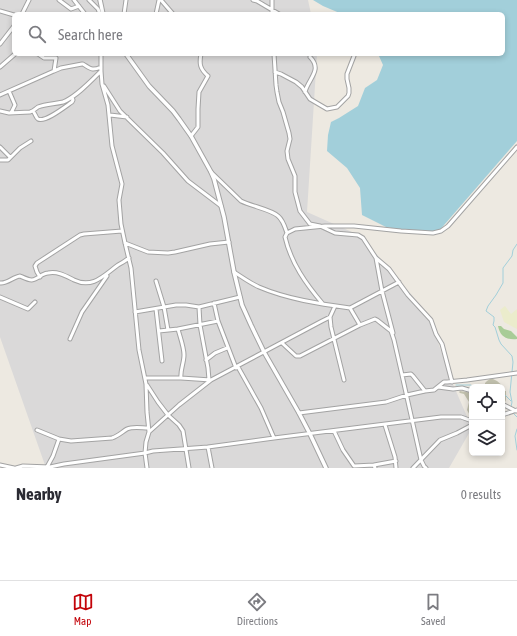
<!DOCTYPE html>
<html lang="en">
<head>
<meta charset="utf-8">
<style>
	:root { --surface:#fff; --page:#f2f2f3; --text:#2b2b33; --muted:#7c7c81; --line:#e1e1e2; --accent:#c3040a }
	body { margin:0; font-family:"Asap Condensed",sans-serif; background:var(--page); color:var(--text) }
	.controls { position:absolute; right:12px; bottom:12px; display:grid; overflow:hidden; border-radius:6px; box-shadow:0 2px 6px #0003 }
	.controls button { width:36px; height:36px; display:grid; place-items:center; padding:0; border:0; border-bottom:1px solid var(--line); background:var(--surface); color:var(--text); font:20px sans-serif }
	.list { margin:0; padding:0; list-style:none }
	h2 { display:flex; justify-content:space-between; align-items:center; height:52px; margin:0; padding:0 16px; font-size:17px }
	h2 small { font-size:13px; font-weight:400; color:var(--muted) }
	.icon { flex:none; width:22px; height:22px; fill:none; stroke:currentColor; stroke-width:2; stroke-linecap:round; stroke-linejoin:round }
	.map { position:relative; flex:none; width:517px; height:468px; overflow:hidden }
	.search { position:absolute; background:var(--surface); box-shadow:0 2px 6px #0003; left:12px; right:12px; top:12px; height:44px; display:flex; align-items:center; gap:10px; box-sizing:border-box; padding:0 14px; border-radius:6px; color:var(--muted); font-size:15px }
	.sheet { height:112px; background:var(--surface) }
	nav { display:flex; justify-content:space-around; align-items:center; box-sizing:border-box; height:56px; border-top:1px solid var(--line); background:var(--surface); font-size:11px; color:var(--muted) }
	nav a { display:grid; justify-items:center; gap:2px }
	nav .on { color:var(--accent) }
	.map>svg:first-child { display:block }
	.residential { fill:#dad9d9 }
	.construction { fill:#c1c0ad }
	.farmland { fill:#ebeccc }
	.forest { fill:#a8cc97 }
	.water { fill:#a2cfda }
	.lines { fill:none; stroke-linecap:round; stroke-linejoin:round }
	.stream { stroke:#a2cfda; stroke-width:1 }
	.minor-casing { stroke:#a3a3a3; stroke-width:5 }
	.tertiary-casing { stroke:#a3a3a3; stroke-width:5.5 }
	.minor { stroke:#fff; stroke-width:3 }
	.tertiary { stroke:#fff; stroke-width:3.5 }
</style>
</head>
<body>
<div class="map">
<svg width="517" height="468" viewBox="0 0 517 468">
	<rect width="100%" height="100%" fill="#ede9e1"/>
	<path class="residential" d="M0 0H308L311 14H14V54H317L307 212 361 236 428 314 452 382 472 428 449 468H46L0 337Z"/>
	<path class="construction" d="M490 379H493L497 381 503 386 502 391H506V400L505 402 502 401V387H485V383L487 381Z
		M460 391 472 393V419L467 410 469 402 464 394 460 393 459 392Z"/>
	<path class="farmland" d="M505 306 511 314 517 309V329L504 322 500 310Z"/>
	<path class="forest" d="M498 326H501L504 329 511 331 517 337V339C507 340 500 337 498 326Z"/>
	<path class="water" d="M313 0H517V141L438 232 402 230 386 227 362 215 360 188 347 168 327 151 328 135 331 122 339 118 358 106 365 88 377 80 383 65 379 56 375 54H503V14H342L323 6Z"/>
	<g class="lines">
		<path class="stream" d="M456 385H471L473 387
			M502 394 505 395 511 401
			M511 407 512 402 510 392 513 362 512 356 501 344 499 340 495 327 493 325 494 321V317L486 311 488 306 496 295 503 283V268L512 256 513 250 517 244
			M513 413 517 417
			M517 429 515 436 517 450"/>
		<defs>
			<path id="minor" d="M59 0 71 9 79 6
				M74 0 85 14
				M89 0 98 9 100 14
				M161 0 173 14
				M253 0 257 1 279 14
				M0 11 14 15
				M22 14 29 0
				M124 14 126 0
				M156 14 159 0
				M272 14V0
				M0 44 14 26
				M101 54V71L102 84 108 105 112 146 122 184 119 200 121 224 125 243 131 268 139 350 146 384 147 412 149 432
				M274 54 276 85 277 92 279 102 283 112 289 133 290 139 287 151 288 159 295 176V192L300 211 310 224 320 226 335 233 358 235 363 238 376 258 389 269 408 295 431 320 436 334 442 344 452 382
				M0 67 15 54
				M54 71 61 68 82 64H83C91 69 92 71 101 67
				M275 72 281 74 296 82 302 87 310 99 327 109 337 107 348 96 349 93V88L347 79V74L354 56 353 54
				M104 86 120 111 163 153 188 181 221 206
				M9 91 15 105 11 113
				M305 92C308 79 323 70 310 57
				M0 95 54 71 56 58H44L38 54
				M0 111 9 113 30 112C34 111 35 109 38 107 46 104 55 104 63 102 76 97 91 81 101 71
				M33 111C35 113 36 118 38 119 45 123 66 106 72 102L73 100 72 97
				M110 115 127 117
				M191 136 198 127V109L199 92 208 76C200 69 199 64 201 54
				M0 147 10 157
				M0 160H8L20 148 31 141
				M211 172 241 201C251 206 272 210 278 216 283 220 285 227 287 233
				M125 243 148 252 168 253 175 252 210 244 229 242
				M376 258 382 291 393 333
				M234 272C242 277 250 283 259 287 287 299 320 304 350 308L360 325 375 319 377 320 391 331 394 340 402 375 411 374 413 376 425 391
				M40 277 37 272 35 266 37 263 80 235 84 234 122 231
				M156 281 164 307 168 330
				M0 283C7 284 13 277 20 276 31 281 32 282 42 275 44 274 46 273 48 273 58 271 66 276 74 280 93 289 104 275 118 265 122 263 125 261 129 258
				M0 297 28 309 35 302
				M214 303 218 321 236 368
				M323 304C306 284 291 263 285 237L287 233 295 229 325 226H354L401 231 433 233 441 231 448 226 517 147
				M335 306 330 317 331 327 344 380
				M199 307 200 325 208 368 209 380
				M350 308 399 282
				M156 309 162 361
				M135 312 176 305H186L199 307 240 297
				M178 329C180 337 184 347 184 355 184 363 180 370 181 378
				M159 331 178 329 218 321
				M70 339 82 312 107 276
				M282 343 296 356H300L360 325
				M206 360 215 353 227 348
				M238 367 261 408 274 438
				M402 375 421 460 424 466 426 468
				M145 378H181L211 380
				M147 385 158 402 168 415 179 425 183 431 189 468
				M438 387 453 389 462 388 472 391
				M502 404 516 411
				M299 413 386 402 407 395 425 391 434 390 444 382H447L467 380 517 373
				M502 415 517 410
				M385 425 395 457 396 468
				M37 430 59 439
				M334 431 343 450 354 466 374 465 375 468
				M208 447 212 468
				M0 465 14 468
				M374 465 396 461
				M47 467 53 456 59 439 71 441 112 438C118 436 122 432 127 429 133 426 142 428 148 428
				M16 468 23 466 50 467 64 464 145 453 153 451 208 447 274 438 441 417H461L472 421
				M147 468 145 453 146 442 149 432 179 405 211 380 322 321 330 317
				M413 468 440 440 457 433 472 425"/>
			<path id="tertiary" d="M100 0 103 14
				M126 54 149 86 173 111 179 119 191 136 211 172 214 179 224 217 234 272 242 305 251 325 264 352 299 413 310 434 326 468"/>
		</defs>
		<use href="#minor" class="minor-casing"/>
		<use href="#tertiary" class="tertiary-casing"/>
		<use href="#minor" class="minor"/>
		<use href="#tertiary" class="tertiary"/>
	</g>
</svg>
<div class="controls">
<button><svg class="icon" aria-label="locate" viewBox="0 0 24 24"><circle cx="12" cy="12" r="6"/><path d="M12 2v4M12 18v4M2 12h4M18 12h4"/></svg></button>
<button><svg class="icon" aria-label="layers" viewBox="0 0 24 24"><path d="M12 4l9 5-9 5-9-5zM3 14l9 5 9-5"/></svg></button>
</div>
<div class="search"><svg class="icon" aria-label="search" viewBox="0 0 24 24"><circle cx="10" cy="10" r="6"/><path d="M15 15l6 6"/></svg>Search here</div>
</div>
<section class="sheet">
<h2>Nearby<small>0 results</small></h2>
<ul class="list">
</ul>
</section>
<nav>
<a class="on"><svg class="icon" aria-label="map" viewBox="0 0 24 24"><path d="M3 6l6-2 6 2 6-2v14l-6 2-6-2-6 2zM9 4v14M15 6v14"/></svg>Map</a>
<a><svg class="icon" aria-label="directions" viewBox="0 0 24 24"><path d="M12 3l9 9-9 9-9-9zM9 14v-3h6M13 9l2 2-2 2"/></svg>Directions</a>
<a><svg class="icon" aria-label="saved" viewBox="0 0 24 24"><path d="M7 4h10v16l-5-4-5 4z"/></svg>Saved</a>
</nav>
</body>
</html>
